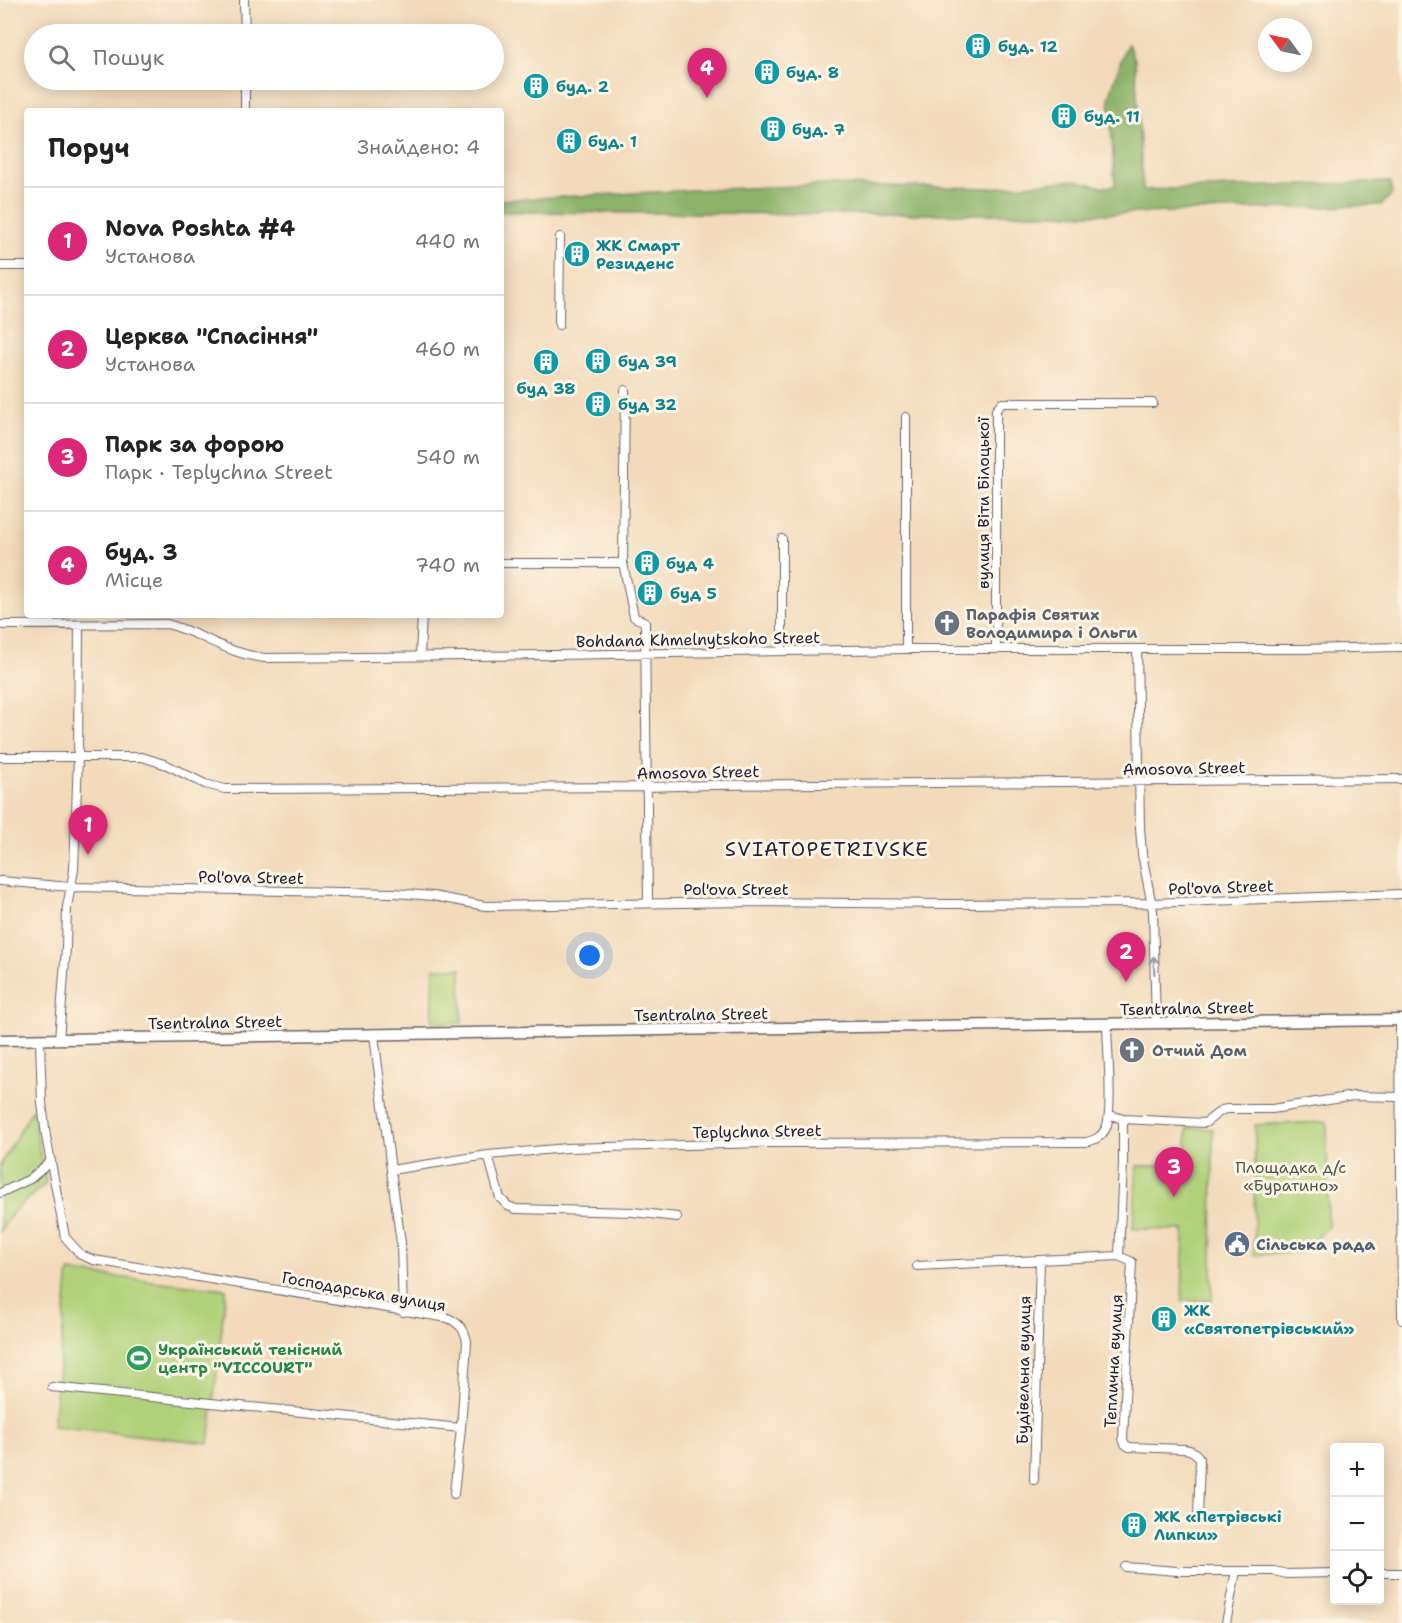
<!DOCTYPE html>
<html lang="uk">
<head>
<meta charset="utf-8">
<style>
	:root { --surface:#fff; --page:#f2f2f2; --text:#222; --muted:#767676; --line:#e0e0e0; --accent:#db2777 }
	body { margin:0; font-family:"Shantell Sans",sans-serif; background:var(--page); color:var(--text) }
	.controls { position:absolute; right:18px; bottom:18px; display:grid; overflow:hidden; border-radius:6px; box-shadow:0 3px 15px #0003 }
	.controls button { width:54px; height:54px; display:grid; place-items:center; padding:0; border:0; border-bottom:2px solid var(--line); background:var(--surface); color:var(--text); font:30px sans-serif }
	.compass { position:absolute; left:1258px; top:18px; width:54px; height:54px; border-radius:50%; background:var(--surface); box-shadow:0 3px 15px #0003; rotate:303deg }
	.you { position:absolute; left:590px; top:956px; width:21px; height:21px; margin:-15px; border:4px solid #fff; border-radius:50%; background:#1a73e8; box-shadow:0 0 0 9px #1a73e833 }
	.badge { display:grid; place-items:center; width:39px; height:39px; border-radius:50%; background:var(--accent); color:#fff; font-size:20px; font-weight:700 }
	.pin { position:absolute; translate:-50% -50px; filter:drop-shadow(0 2px 3px #0008) }
	.pin::after { content:''; position:absolute; top:32px; width:21px; height:18px; background:inherit; clip-path:polygon(0 0,100% 0,50% 100%) }
	.list { margin:0; padding:0; list-style:none }
	h2 { display:flex; justify-content:space-between; align-items:center; height:78px; margin:0; padding:0 24px; font-size:26px }
	h2 small { font-size:20px; font-weight:400; color:var(--muted) }
	.list li { display:grid; grid-template-columns:39px 1fr auto; gap:18px; align-items:center; box-sizing:border-box; height:108px; padding:0 24px; border-top:2px solid var(--line) }
	.list b { display:block; font-size:22px; white-space:nowrap }
	.list p { margin:0; font-size:20px; white-space:nowrap; color:var(--muted) }
	.list em { font-size:20px; font-style:normal; color:var(--muted) }
	.icon { flex:none; width:33px; height:33px; fill:none; stroke:currentColor; stroke-width:2; stroke-linecap:round; stroke-linejoin:round }
	.map { position:relative; flex:none; width:1402px; height:1623px; overflow:hidden }
	.search { position:absolute; background:var(--surface); box-shadow:0 3px 15px #0003; left:24px; top:24px; width:480px; height:66px; display:flex; align-items:center; gap:15px; box-sizing:border-box; padding:0 21px; border-radius:33px; color:var(--muted); font-size:22px }
	.panel { position:absolute; background:var(--surface); box-shadow:0 3px 15px #0003; left:24px; top:108px; width:480px; height:510px; border-radius:6px }
	.map>svg:first-child { display:block }
	.green { fill:#b0d179; stroke:#697a5a; stroke-width:1.5 }
	.forest { fill:#8cb369; stroke:#576a52; stroke-width:1.5 }
	.lines { fill:none; stroke-linecap:round; stroke-linejoin:round }
	.street-casing { stroke:#6b6267; stroke-width:10 }
	.secondary-casing { stroke:#6b6267; stroke-width:13 }
	.street { stroke:#fff; stroke-width:8 }
	.secondary { stroke:#fff; stroke-width:10 }
	.oneway { stroke:#9c9ca7 }
	.labels { text-anchor:middle; stroke-width:6; stroke-linejoin:round; paint-order:stroke }
	.culture-label { font-size:16px; font-weight:bold; fill:#0d838f; stroke:#fcf5e5; text-anchor:start }
	.street-label { font-size:16px; fill:#22223b; stroke:#fcf5e5 }
	.worship-label { font-size:16px; font-weight:bold; fill:#5b616d; stroke:#fcf5e5; text-anchor:start }
	.park-label { font-size:16px; fill:#4d574e; stroke:#fcf5e5 }
	.service-label { font-size:16px; font-weight:bold; fill:#4e5e75; stroke:#fcf5e5; text-anchor:start }
	.leisure-label { font-size:16px; font-weight:bold; fill:#27864d; stroke:#fcf5e5; text-anchor:start }
	.quarter-label { font-size:20px; letter-spacing:1.5px; fill:#22223b; stroke:#fcf5e5 }
</style>
</head>
<body>
<div class="map">
<svg width="1402" height="1623" viewBox="0 0 1402 1623">
	<rect width="100%" height="100%" fill="#fcf5e5"/>
	<filter id="ink" filterUnits="userSpaceOnUse"><feTurbulence type="fractalNoise" baseFrequency=".0167" numOctaves="2"/><feDisplacementMap in="SourceGraphic" scale="12" xChannelSelector="R" yChannelSelector="G"/><feConvolveMatrix kernelMatrix="1 2 1 2 8 2 1 2 1" color-interpolation-filters="sRGB"/></filter>
	<filter id="wash" filterUnits="userSpaceOnUse"><feTurbulence type="fractalNoise" baseFrequency=".008" numOctaves="4" result="noise"/><feDisplacementMap in="SourceGraphic" scale="24" xChannelSelector="R" yChannelSelector="G"/><feGaussianBlur stdDeviation="1.35" result="paint"/><feColorMatrix in="noise" values="0 0 0 0 0 0 0 0 0 0 0 0 0 0 0 0 0 1.4 0 .05"/><feComposite in="paint" operator="in"/></filter>
	<g filter="url(#wash)">
		<rect width="100%" height="100%" fill="#f3daba"/>
		<path class="green" d="M434 968H461L462 1023H432Z
			M32 1110 46 1183 13 1212 0 1232V1165Z
			M1327 1122 1328 1227 1302 1252 1254 1255 1255 1125Z
			M1187 1128 1213 1129 1212 1300 1182 1301 1184 1230 1133 1229 1137 1166 1187 1165Z
			M69 1272 226 1289 209 1443 53 1426Z"/>
		<path class="forest" d="M1128 44 1135 60 1143 190 1391 182 1392 194 1381 205 1109 214H817L501 212V200L694 190 827 185 991 188 1075 180 1103 187 1115 186 1109 98 1124 51Z"/>
	</g>
	<g filter="url(#ink)">
		<g class="lines">
			<defs>
				<path id="street" d="M244 0 245 34
					M245 80V111
					M0 266H27
					M559 325 560 237
					M906 417V649
					M501 563H623L634 617 645 622 648 903
					M623 563 625 390
					M0 625 167 624C202 633 227 654 265 658L555 655 906 649H1301L1402 647
					M996 648V410L1002 403H1153
					M1137 649 1140 828 1142 854 1153 911 1156 1024
					M782 650V539
					M420 656 422 615
					M0 757H142L167 765 205 784 225 789 647 787 710 785 1402 779
					M0 881 71 887 394 893 433 896 485 906 745 902 949 904 1151 903 1402 894
					M1400 1020 1402 1320
					M374 1035 391 1170 488 1155 567 1148 766 1143 1086 1142C1094 1140 1100 1138 1105 1130 1114 1115 1107 1045 1107 1024
					M40 1040 42 1103 46 1136 65 1237 81 1255 94 1260 448 1318C460 1324 465 1330 467 1342L461 1428 52 1387
					M59 1040 66 948 67 907 74 870 78 757 79 625
					M1110 1115 1123 1119 1205 1123 1222 1110 1227 1109H1272L1354 1096 1400 1097
					M488 1155 500 1198 508 1206 516 1209 633 1212 677 1217
					M391 1170 401 1243 403 1312
					M0 1193 30 1179 51 1161
					M1119 1256 1132 1262 1123 1439 1125 1444 1129 1447 1184 1449C1192 1450 1195 1452 1200 1459L1198 1517
					M917 1266 1119 1256 1123 1163V1119
					M1034 1480 1040 1260
					M454 1494 461 1428
					M1126 1567 1177 1571H1274L1287 1574 1334 1573
					M1380 1573H1402
					M1226 1623 1236 1571"/>
				<path id="secondary" d="M0 1040 856 1027 1402 1020"/>
			</defs>
			<use href="#street" class="street-casing"/>
			<use href="#secondary" class="secondary-casing"/>
			<use href="#street" class="street"/>
			<use href="#secondary" class="secondary"/>
		</g>
		<defs><path id="oneway-shaft" d="M-6 0H5M1.5-3L5.5 0L1.5 3" fill="none" stroke-width="1.6" stroke-linecap="round" stroke-linejoin="round" transform="scale(1.5)"/></defs>
		<use class="oneway" href="#oneway-shaft" transform="translate(1154 965) rotate(-92)"/>
	</g>
	<defs>
		<symbol id="building-disc" viewBox="-11 -11 22 22"><circle r="9.5" fill="#0f9aa8" stroke="#fcf5e5"/><path d="M-4-6H4V6H1V3H-1V6H-4ZM-2.5-4.3h1.7v1.8h-1.7ZM.8-4.3h1.7v1.8H.8ZM-2.5-1h1.7V.8h-1.7ZM.8-1h1.7V.8H.8Z" fill="#fff"/></symbol>
		<symbol id="church-disc" viewBox="-11 -11 22 22"><circle r="9.5" fill="#6b7280" stroke="#fcf5e5"/><path d="M-1.2-6h2.4v3.5h3.3v2.4h-3.3V6h-2.4V-.1h-3.3v-2.4h3.3Z" fill="#fff"/></symbol>
		<symbol id="civic-disc" viewBox="-11 -11 22 22"><circle r="9.5" fill="#5c6f8a" stroke="#fcf5e5"/><path d="M-.6-6.5H3V-4.5H.6V-3L4-1V1h2V6H-6V1h2V-1L-.6-3ZM-1.2 2.5V6h2.4V2.5Z" fill="#fff"/></symbol>
		<symbol id="stadium-disc" viewBox="-11 -11 22 22"><circle r="9.5" fill="#2e9e5b" stroke="#fcf5e5"/><path d="M0-5a6.5 5 0 1 0 0 10a6.5 5 0 1 0 0-10ZM-3.5-1.8h7v3.6h-7Z" fill="#fff"/></symbol>
	</defs>
	<g fill-rule="evenodd">
		<use href="#building-disc" x="963" y="31" width="30" height="30"/>
		<use href="#building-disc" x="752" y="57" width="30" height="30"/>
		<use href="#building-disc" x="521" y="71" width="30" height="30"/>
		<use href="#building-disc" x="1049" y="101" width="30" height="30"/>
		<use href="#building-disc" x="758" y="114" width="30" height="30"/>
		<use href="#building-disc" x="554" y="126" width="30" height="30"/>
		<use href="#building-disc" x="562" y="239" width="30" height="30"/>
		<use href="#building-disc" x="583" y="346" width="30" height="30"/>
		<use href="#building-disc" x="531" y="347" width="30" height="30"/>
		<use href="#building-disc" x="583" y="389" width="30" height="30"/>
		<use href="#building-disc" x="632" y="548" width="30" height="30"/>
		<use href="#building-disc" x="635" y="578" width="30" height="30"/>
		<use href="#church-disc" x="932" y="608" width="30" height="30"/>
		<use href="#church-disc" x="1117" y="1035" width="30" height="30"/>
		<use href="#civic-disc" x="1222" y="1229" width="30" height="30"/>
		<use href="#building-disc" x="1149" y="1304" width="30" height="30"/>
		<use href="#stadium-disc" x="124" y="1343" width="30" height="30"/>
		<use href="#building-disc" x="1119" y="1510" width="30" height="30"/>
	</g>
	<g class="labels">
		<g class="culture-label">
			<text x="998" y="52">буд. 12</text>
			<text x="786" y="78">буд. 8</text>
			<text x="556" y="92">буд. 2</text>
			<text x="1084" y="122">буд. 11</text>
			<text x="792" y="135">буд. 7</text>
			<text x="588" y="147">буд. 1</text>
			<text x="596" y="251">ЖК Смарт<tspan x="596" dy="18">Резиденс</tspan></text>
			<text x="618" y="367">буд 39</text>
			<text x="546" y="394" text-anchor="middle">буд 38</text>
			<text x="618" y="410">буд 32</text>
			<text x="666" y="569">буд 4</text>
			<text x="670" y="599">буд 5</text>
			<text x="1184" y="1316">ЖК<tspan x="1184" dy="18">«Святопетрівський»</tspan></text>
			<text x="1154" y="1522">ЖК «Петрівські<tspan x="1154" dy="18">Липки»</tspan></text>
		</g>
		<g class="street-label">
			<text transform="translate(983 503) rotate(-90)" y="6">вулиця Віти Білоцької</text>
			<text transform="translate(698 639) rotate(-1)" y="6">Bohdana Khmelnytskoho Street</text>
			<text transform="translate(1184 768) rotate(-1)" y="6">Amosova Street</text>
			<text transform="translate(698 772) rotate(-1)" y="6">Amosova Street</text>
			<text transform="translate(251 877) rotate(1)" y="6">Pol'ova Street</text>
			<text transform="translate(1221 887) rotate(-2)" y="6">Pol'ova Street</text>
			<text x="736" y="895">Pol'ova Street</text>
			<text transform="translate(1187 1008) rotate(-1)" y="6">Tsentralna Street</text>
			<text transform="translate(701 1014) rotate(-1)" y="6">Tsentralna Street</text>
			<text transform="translate(215 1022) rotate(-1)" y="6">Tsentralna Street</text>
			<text transform="translate(757 1131) rotate(-1)" y="6">Teplychna Street</text>
			<text transform="translate(364 1291) rotate(10)" y="6">Господарська вулиця</text>
			<text transform="translate(1113 1361) rotate(-87)" y="6">Теплична вулиця</text>
			<text transform="translate(1023 1370) rotate(-89)" y="6">Будівельна вулиця</text>
		</g>
		<g class="worship-label">
			<text x="966" y="620">Парафія Святих<tspan x="966" dy="18">Володимира і Ольги</tspan></text>
			<text x="1152" y="1056">Отчий Дом</text>
		</g>
		<g class="park-label">
			<text x="1291" y="1173">Площадка д/с<tspan x="1291" dy="18">«Буратино»</tspan></text>
		</g>
		<g class="service-label">
			<text x="1256" y="1250">Сільська рада</text>
		</g>
		<g class="leisure-label">
			<text x="158" y="1355">Український тенісний<tspan x="158" dy="18">центр "VICCOURT"</tspan></text>
		</g>
		<g class="quarter-label">
			<text x="827" y="856">SVIATOPETRIVSKE</text>
		</g>
	</g>
</svg>
<div class="controls">
<button>+</button>
<button>−</button>
<button><svg class="icon" aria-label="locate" viewBox="0 0 24 24"><circle cx="12" cy="12" r="6"/><path d="M12 2v4M12 18v4M2 12h4M18 12h4"/></svg></button>
</div>
<svg class="compass" viewBox="-18 -18 36 36"><path d="M0-13l5 13h-10z" fill="#e53935"/><path d="M0 13l5-13h-10z" fill="#767676"/></svg>
<div class="you"></div>
<div class="pin badge" style="left:88px;top:855px">1</div>
<div class="pin badge" style="left:1126px;top:982px">2</div>
<div class="pin badge" style="left:1174px;top:1197px">3</div>
<div class="pin badge" style="left:707px;top:98px">4</div>
<div class="search"><svg class="icon" aria-label="search" viewBox="0 0 24 24"><circle cx="10" cy="10" r="6"/><path d="M15 15l6 6"/></svg>Пошук</div>
<section class="panel">
<h2>Поруч<small>Знайдено: 4</small></h2>
<ul class="list">
<li><span class="badge">1</span><div><b>Nova Poshta #4</b><p>Установа</p></div><em>440 m</em></li>
<li><span class="badge">2</span><div><b>Церква &quot;Спасіння&quot;</b><p>Установа</p></div><em>460 m</em></li>
<li><span class="badge">3</span><div><b>Парк за форою</b><p>Парк · Teplychna Street</p></div><em>540 m</em></li>
<li><span class="badge">4</span><div><b>буд. 3</b><p>Місце</p></div><em>740 m</em></li>
</ul>
</section>
</div>
</body>
</html>
